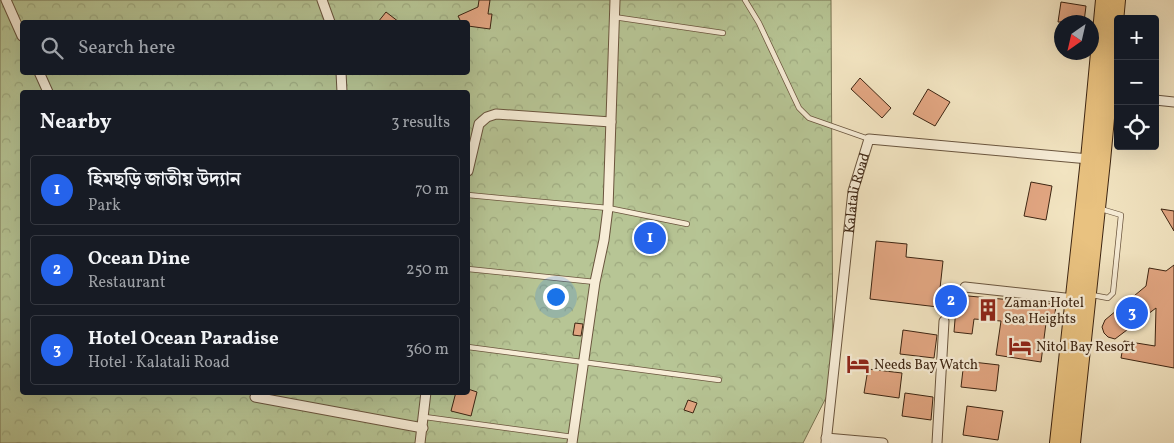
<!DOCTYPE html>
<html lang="en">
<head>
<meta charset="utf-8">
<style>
	:root { --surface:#171b24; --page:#242831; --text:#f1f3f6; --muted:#9ea1a6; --line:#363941; --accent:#2563eb }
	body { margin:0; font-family:Vollkorn,"Noto Serif Bengali",serif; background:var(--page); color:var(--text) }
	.controls { position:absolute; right:15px; top:15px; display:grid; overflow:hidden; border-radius:5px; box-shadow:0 5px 20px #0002 }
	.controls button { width:45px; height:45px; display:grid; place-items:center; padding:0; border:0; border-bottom:1px solid var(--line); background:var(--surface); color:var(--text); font:25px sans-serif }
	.compass { position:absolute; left:1054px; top:15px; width:45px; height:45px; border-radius:50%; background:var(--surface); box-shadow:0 5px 20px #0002; rotate:214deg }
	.you { position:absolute; left:555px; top:296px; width:18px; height:18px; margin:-12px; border:4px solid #fff; border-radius:50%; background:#1a73e8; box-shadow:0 0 0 8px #1a73e833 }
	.badge { display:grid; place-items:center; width:32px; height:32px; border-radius:50%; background:var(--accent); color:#fff; font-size:16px; font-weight:700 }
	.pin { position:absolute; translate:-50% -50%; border:2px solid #fff; box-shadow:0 1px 5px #0006 }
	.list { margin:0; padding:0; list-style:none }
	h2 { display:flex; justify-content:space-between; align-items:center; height:65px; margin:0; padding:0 20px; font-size:21px }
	h2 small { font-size:16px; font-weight:400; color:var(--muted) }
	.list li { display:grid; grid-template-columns:32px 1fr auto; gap:15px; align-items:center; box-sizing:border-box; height:70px; margin:0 10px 10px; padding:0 10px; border:1px solid var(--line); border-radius:5px }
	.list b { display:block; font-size:19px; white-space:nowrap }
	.list p { margin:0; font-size:16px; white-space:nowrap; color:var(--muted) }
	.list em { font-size:16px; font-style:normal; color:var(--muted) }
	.icon { flex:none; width:28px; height:28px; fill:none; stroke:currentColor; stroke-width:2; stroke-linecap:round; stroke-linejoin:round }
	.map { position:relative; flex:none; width:1174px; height:443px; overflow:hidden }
	.search { position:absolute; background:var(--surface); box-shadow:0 5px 20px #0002; left:20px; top:20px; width:450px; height:55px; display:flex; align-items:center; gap:12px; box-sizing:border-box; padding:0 18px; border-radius:5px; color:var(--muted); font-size:19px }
	.panel { position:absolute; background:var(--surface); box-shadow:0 5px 20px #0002; left:20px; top:90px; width:450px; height:305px; border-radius:5px }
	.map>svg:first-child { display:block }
	.forest { fill:url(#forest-crowns); stroke:#7a7554; fill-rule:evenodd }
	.building { fill:#e2a682; stroke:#3d2512 }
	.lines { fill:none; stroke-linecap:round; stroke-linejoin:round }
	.lane-casing { stroke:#6a553e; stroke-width:6 }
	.street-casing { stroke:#6a553e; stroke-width:11 }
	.highway-casing { stroke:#3d2512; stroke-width:18 }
	.lane { stroke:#f7edd7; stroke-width:4.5 }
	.street { stroke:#f7edd7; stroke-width:9 }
	.highway { stroke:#e9c280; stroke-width:16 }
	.labels { text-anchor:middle; stroke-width:4.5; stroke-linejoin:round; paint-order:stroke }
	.street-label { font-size:14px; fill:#3d2512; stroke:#f7edd7 }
	.poi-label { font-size:14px; fill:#3d2512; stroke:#f7edd7; text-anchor:start }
</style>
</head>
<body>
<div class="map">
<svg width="1174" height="443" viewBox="0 0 1174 443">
	<defs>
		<pattern id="forest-crowns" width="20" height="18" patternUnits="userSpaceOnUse" patternTransform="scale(1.25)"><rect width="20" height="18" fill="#b7c595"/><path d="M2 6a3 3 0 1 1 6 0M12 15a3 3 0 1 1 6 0" fill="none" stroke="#9ea97f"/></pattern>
	</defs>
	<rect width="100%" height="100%" fill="#f2e4c1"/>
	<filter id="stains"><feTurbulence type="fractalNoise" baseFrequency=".004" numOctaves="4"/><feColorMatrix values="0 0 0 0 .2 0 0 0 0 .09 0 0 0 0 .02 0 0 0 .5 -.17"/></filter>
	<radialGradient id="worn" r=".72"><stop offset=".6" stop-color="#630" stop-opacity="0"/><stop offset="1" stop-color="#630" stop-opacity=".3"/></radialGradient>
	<path class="forest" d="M0 0H831L833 384 803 443H0ZM22 22H468V72H22ZM22 92H468V392H22Z"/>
	<path class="building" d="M479 0H490L488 14H492L490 29 468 26V22H461L458 16 478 7Z
		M1061 2 1086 6 1084 22H1058Z
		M386 12 399 22H378Z
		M860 78 891 108 882 118 851 89Z
		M928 89 950 102 935 126 913 114Z
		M1031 182 1052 186 1046 220 1024 216Z
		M1161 209 1174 211V231Z
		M876 241 907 244 906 257 943 261 938 307 870 299Z
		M1174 265V368L1121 358 1124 341 1155 346 1156 308 1115 339 1108 337 1104 333 1102 327 1105 320 1146 286 1149 268 1166 271Z
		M957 295 1056 304 1054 324 1046 323 1041 362 996 355 1001 321 974 319 972 334 954 332Z
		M575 323 583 324 581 336 573 335Z
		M903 330 937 335 934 358 900 354Z
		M964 361 999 365 996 391 961 387Z
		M868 369 902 373 899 398 864 393Z
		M468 389 477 392 471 416 451 411 456 392H468Z
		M905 393 933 397 931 420 902 416Z
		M688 400 697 403 693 413 684 410Z
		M967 406 1003 411 998 440 963 435Z"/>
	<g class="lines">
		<defs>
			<path id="lane" d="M745 0 759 23 799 108 809 118 869 139
				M614 17 723 33
				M468 195 608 208 687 224
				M468 269 595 282
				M1092 295 1108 298 1113 293 1121 215 1101 209
				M468 347 719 380
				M425 417 573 437"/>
			<g id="street">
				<path d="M6 0 22 36"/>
				<path d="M322 0 330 22"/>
				<path d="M39 72 48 92"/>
				<path d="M341 72 342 92"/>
				<path d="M1155 100 1174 102"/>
				<path d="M468 171 479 124 487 117 496 114 611 122"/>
				<path d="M965 287 1074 299"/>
				<path d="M255 397 423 428"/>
				<path d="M826 438 883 443"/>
				<path d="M420 443 426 392"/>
				<path d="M572 443 595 282 604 240 608 208 615 0"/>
				<path id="s1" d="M826 443 853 191 869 139 1089 159"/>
				<path d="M937 443 944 321"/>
			</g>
			<path id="highway" d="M1058 443 1089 159 1104 0
				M1072 443 1102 161 1117 0"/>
		</defs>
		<use href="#lane" class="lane-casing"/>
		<use href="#street" class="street-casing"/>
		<use href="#highway" class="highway-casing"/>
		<use href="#lane" class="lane"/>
		<use href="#street" class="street"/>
		<use href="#highway" class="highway"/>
	</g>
	<defs>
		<symbol id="building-bare" viewBox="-9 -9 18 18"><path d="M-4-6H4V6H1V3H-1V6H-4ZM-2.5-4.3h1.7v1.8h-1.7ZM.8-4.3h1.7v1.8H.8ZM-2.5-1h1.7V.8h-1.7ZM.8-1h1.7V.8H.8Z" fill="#8f2418" stroke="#f7edd7" stroke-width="2.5" paint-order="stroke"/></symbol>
		<symbol id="hotel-bare" viewBox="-9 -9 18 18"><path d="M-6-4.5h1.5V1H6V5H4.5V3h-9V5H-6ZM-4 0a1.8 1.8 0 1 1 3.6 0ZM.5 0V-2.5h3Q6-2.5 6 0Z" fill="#8f2418" stroke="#f7edd7" stroke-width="2.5" paint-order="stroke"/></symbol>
	</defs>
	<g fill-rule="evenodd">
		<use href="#building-bare" x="972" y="294" width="32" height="32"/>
		<use href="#hotel-bare" x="1004" y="330" width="32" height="32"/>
		<use href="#hotel-bare" x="842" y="348" width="32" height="32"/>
	</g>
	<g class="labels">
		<g class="street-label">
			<text dy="5" stroke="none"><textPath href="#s1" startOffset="252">Kalatali Road</textPath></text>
		</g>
		<g class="poi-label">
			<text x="1004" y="307">Zaman Hotel<tspan x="1004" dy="16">Sea Heights</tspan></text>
			<text x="1036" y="351">Nitol Bay Resort</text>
			<text x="874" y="369">Needs Bay Watch</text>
		</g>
	</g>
	<rect width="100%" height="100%" filter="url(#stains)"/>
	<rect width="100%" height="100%" fill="url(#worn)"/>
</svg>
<div class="controls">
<button>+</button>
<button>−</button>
<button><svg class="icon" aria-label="locate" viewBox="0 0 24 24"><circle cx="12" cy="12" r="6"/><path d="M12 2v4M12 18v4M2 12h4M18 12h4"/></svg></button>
</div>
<svg class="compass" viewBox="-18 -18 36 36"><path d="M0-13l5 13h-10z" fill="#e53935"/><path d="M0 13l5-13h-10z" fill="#9ea1a6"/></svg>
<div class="you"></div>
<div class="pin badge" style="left:650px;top:238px">1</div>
<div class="pin badge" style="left:951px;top:301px">2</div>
<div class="pin badge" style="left:1132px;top:313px">3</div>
<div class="search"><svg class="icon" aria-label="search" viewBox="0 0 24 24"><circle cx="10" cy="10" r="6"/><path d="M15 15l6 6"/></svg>Search here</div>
<section class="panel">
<h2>Nearby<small>3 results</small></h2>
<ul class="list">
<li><span class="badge">1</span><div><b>হিমছড়ি জাতীয় উদ্যান</b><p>Park</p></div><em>70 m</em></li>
<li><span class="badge">2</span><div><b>Ocean Dine</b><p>Restaurant</p></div><em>250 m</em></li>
<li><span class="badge">3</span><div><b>Hotel Ocean Paradise</b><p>Hotel · Kalatali Road</p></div><em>360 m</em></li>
</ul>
</section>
</div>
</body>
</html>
